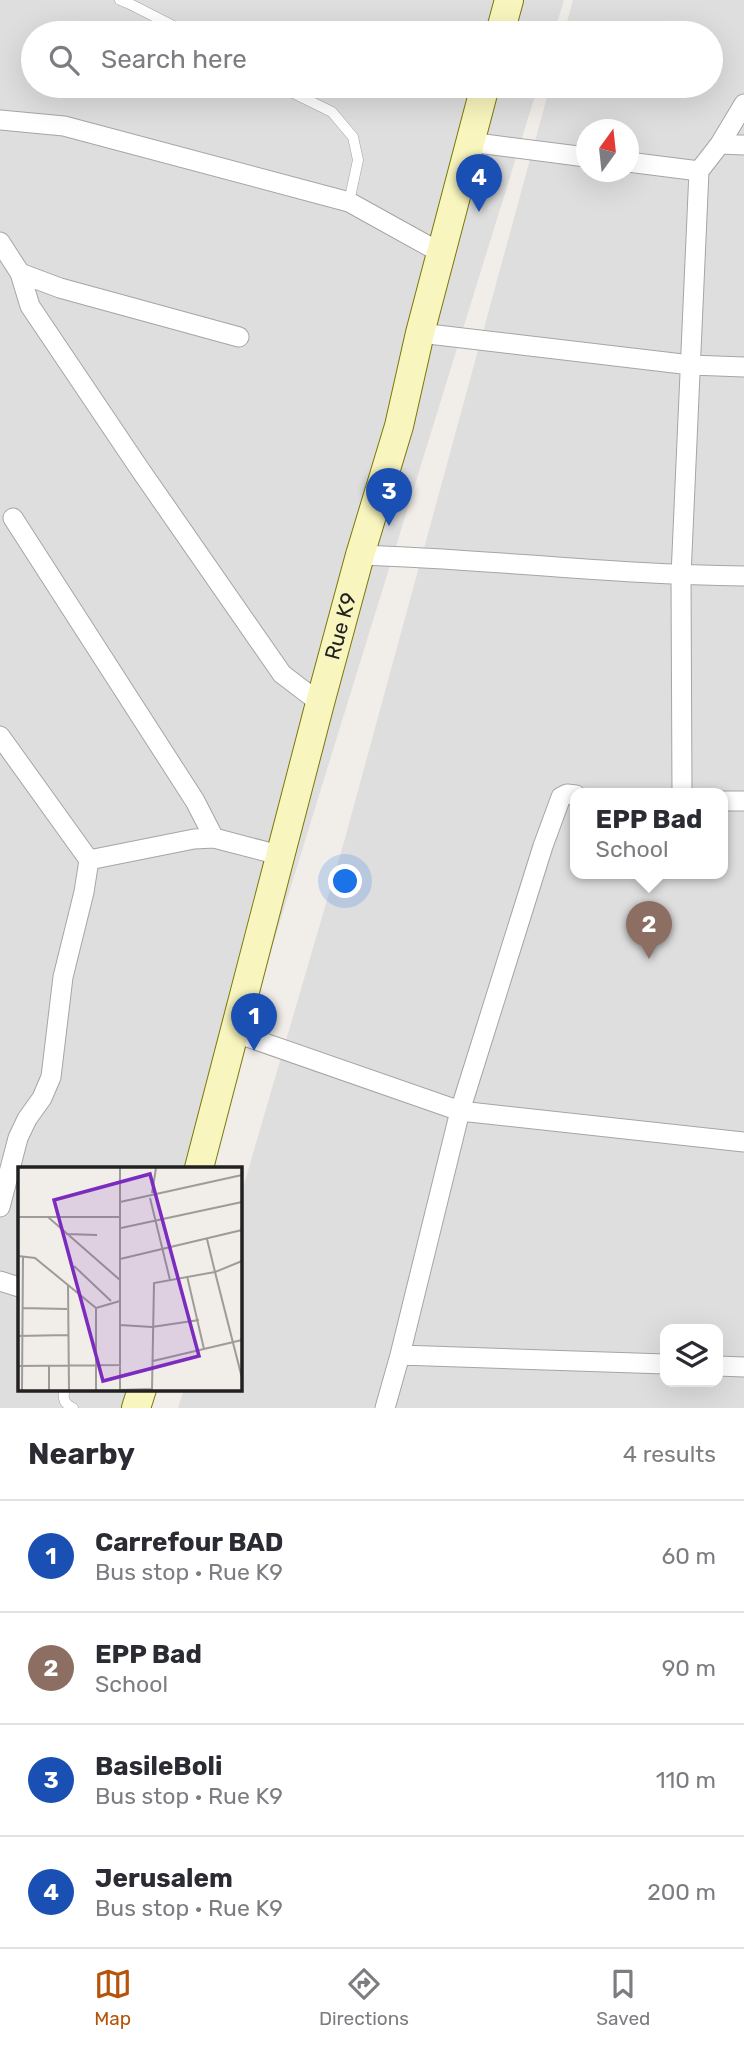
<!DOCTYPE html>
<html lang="en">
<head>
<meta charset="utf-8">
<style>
	:root { --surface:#fff; --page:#f2f2f3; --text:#2b2b33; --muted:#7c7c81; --line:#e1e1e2; --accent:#b45309 }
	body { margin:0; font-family:Rubik,sans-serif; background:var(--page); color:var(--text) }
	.controls { position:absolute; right:21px; bottom:21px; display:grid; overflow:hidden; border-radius:14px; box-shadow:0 7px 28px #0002 }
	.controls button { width:63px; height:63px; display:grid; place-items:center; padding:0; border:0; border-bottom:2px solid var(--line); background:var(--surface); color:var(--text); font:35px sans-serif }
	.compass { position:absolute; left:576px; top:119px; width:63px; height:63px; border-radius:50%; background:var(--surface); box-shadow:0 7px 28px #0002; rotate:15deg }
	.you { position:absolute; left:346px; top:882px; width:24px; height:24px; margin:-18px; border:5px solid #fff; border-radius:50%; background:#1a73e8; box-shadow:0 0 0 10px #1a73e833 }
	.badge { display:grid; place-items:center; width:46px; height:46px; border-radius:50%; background:var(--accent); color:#fff; font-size:23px; font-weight:700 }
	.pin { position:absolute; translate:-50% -58px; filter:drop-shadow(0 2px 4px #0008) }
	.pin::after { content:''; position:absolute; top:37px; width:24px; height:21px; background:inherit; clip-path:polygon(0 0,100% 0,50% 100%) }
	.popup { position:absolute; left:570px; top:788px; width:158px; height:91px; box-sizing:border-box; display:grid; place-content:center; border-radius:14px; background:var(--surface); filter:drop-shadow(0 2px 5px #0005); font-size:23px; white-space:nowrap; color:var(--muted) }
	.popup b { font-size:26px; color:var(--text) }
	.popup::after { content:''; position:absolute; left:50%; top:100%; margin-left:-14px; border:14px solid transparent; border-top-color:var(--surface) }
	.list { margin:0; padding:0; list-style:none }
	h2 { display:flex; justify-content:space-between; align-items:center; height:91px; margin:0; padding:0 28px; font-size:30px }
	h2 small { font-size:23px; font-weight:400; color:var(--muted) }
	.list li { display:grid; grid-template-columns:46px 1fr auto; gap:21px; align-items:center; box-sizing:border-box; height:112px; padding:0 28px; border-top:2px solid var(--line) }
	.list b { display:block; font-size:26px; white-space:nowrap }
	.list p { margin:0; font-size:23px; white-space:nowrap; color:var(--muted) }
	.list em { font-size:23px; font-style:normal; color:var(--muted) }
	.icon { flex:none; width:38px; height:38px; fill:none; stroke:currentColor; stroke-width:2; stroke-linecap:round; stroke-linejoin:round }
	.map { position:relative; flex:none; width:744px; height:1408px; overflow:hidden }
	.search { position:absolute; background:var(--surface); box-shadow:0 7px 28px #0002; left:21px; right:21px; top:21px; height:77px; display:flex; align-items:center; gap:18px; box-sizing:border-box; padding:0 24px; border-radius:38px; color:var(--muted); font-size:26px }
	.sheet { height:539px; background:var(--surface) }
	nav { display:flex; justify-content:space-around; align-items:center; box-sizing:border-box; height:98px; border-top:2px solid var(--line); background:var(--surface); font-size:19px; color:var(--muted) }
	nav a { display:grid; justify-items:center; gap:4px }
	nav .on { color:var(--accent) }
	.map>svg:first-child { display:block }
	.residential { fill:#dfdede; fill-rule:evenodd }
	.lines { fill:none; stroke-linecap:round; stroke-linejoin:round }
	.lane-casing { stroke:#a5a5a5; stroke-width:11 }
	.street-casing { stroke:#a5a5a5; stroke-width:21 }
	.secondary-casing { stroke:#7a7906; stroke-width:30 }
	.lane { stroke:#fff; stroke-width:10 }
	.street { stroke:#fff; stroke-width:19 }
	.secondary { stroke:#f9f5be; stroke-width:28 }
	.labels { text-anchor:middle; stroke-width:5; stroke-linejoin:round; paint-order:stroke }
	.street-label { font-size:21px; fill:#212121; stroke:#fff }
	.inset-road { fill:none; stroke:#9e9b98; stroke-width:2 }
	.view { fill:#7b2cbf; fill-opacity:0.15; stroke:#7b2cbf; stroke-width:3.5 }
	.inset-edge { fill:none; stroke:#212121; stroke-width:3.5 }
</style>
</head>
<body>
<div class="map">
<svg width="744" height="1408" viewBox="0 0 744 1408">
	<rect width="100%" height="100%" fill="#f1ede8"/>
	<path class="residential" d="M0 0H564L554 33H33V86H538L204 1168H19V1389H136L131 1408H0Z
		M573 0H744V1408H178L184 1389H240V1198L344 842 550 86H711V33H564ZM586 130H628V172H586ZM576 793H722V873H576ZM665 1329H718V1382H665Z"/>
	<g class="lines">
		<defs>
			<path id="lane" d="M120 0 132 5 187 33
				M279 86 332 112 353 137 358 160 349 202
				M65 1389C62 1398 64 1404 73 1408"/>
			<path id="street" d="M0 120 64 126 349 202 441 253
				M469 142 586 157
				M720 144 744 104
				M628 162 699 171 720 144 744 145
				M0 242 20 273 30 306 139 468 282 674 320 703
				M20 273 60 288 239 337
				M420 333 691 365 744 367
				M13 518 195 801 214 838
				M360 555C488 559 616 575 744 576
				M0 736 89 860 84 892 63 977 51 1077 42 1098 27 1119 18 1138 0 1207
				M682 793 681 576 699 171
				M722 801H744
				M89 860 194 839 214 838 279 855
				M233 1032 460 1111 744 1142
				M0 1281 19 1287
				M400 1355 665 1364
				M718 1366 744 1367
				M385 1408 400 1355 460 1111 543 846 561 797 567 794 576 795"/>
			<g id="secondary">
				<path d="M500 33 509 0"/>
				<path id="s1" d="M199 1168 320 703 360 555 399 426 420 333 485 86"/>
				<path d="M136 1408 142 1389"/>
			</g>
		</defs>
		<use href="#lane" class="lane-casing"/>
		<use href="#street" class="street-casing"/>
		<use href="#secondary" class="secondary-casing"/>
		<use href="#lane" class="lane"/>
		<use href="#street" class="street"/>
		<use href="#secondary" class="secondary"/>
	</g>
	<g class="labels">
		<g class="street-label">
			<text dy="7" stroke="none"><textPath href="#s1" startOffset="560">Rue K9</textPath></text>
		</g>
	</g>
	<g transform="translate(18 1167)">
		<rect width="224" height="224" fill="#f1ede8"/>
		<path class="inset-road" d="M102 1V223M134 26 138 1M132 31 152 113M102 35 224 8M0 50H102M30 50 102 113M103 61 224 35M48 67 79 68M0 89 17 91 78 141V223M102 92 224 63M224 94 197 105 224 211M56 99 93 134M169 109 186 182M50 118 51 223M4 141 49 142M78 141 102 134M102 158 134 160 181 153M0 169 50 168M135 194 224 173M0 199 103 198M31 199V223M4 223 5 89M102 223 134 222M134 223 136 116 197 105 189 72"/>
		<path class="view" d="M132 7 181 189 85 214 36 33Z"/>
		<rect width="224" height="224" class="inset-edge"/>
	</g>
</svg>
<div class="controls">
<button><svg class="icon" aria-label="layers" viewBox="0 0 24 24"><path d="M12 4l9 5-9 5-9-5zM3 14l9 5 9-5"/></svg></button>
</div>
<svg class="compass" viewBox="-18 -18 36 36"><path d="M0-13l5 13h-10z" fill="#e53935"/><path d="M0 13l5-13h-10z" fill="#7c7c81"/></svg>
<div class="you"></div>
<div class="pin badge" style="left:254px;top:1051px;background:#1a4fb4">1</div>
<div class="pin badge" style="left:649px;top:959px;background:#8d6e63">2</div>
<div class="popup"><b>EPP Bad</b>School</div>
<div class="pin badge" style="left:389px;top:526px;background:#1a4fb4">3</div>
<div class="pin badge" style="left:479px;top:212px;background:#1a4fb4">4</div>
<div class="search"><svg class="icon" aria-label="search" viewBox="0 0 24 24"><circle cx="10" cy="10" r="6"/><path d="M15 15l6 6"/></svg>Search here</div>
</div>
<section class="sheet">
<h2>Nearby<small>4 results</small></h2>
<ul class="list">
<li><span class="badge" style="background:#1a4fb4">1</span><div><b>Carrefour BAD</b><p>Bus stop · Rue K9</p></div><em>60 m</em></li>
<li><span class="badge" style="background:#8d6e63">2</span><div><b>EPP Bad</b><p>School</p></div><em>90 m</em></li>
<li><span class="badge" style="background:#1a4fb4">3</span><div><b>BasileBoli</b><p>Bus stop · Rue K9</p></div><em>110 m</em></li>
<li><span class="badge" style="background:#1a4fb4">4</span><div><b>Jerusalem</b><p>Bus stop · Rue K9</p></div><em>200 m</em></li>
</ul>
</section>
<nav>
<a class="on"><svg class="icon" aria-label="map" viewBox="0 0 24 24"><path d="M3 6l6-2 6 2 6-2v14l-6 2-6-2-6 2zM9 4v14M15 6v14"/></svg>Map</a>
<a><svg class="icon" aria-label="directions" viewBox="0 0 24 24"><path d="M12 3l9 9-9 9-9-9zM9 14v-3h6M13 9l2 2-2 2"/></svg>Directions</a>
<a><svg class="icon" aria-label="saved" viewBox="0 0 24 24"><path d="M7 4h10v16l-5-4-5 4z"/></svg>Saved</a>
</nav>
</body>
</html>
